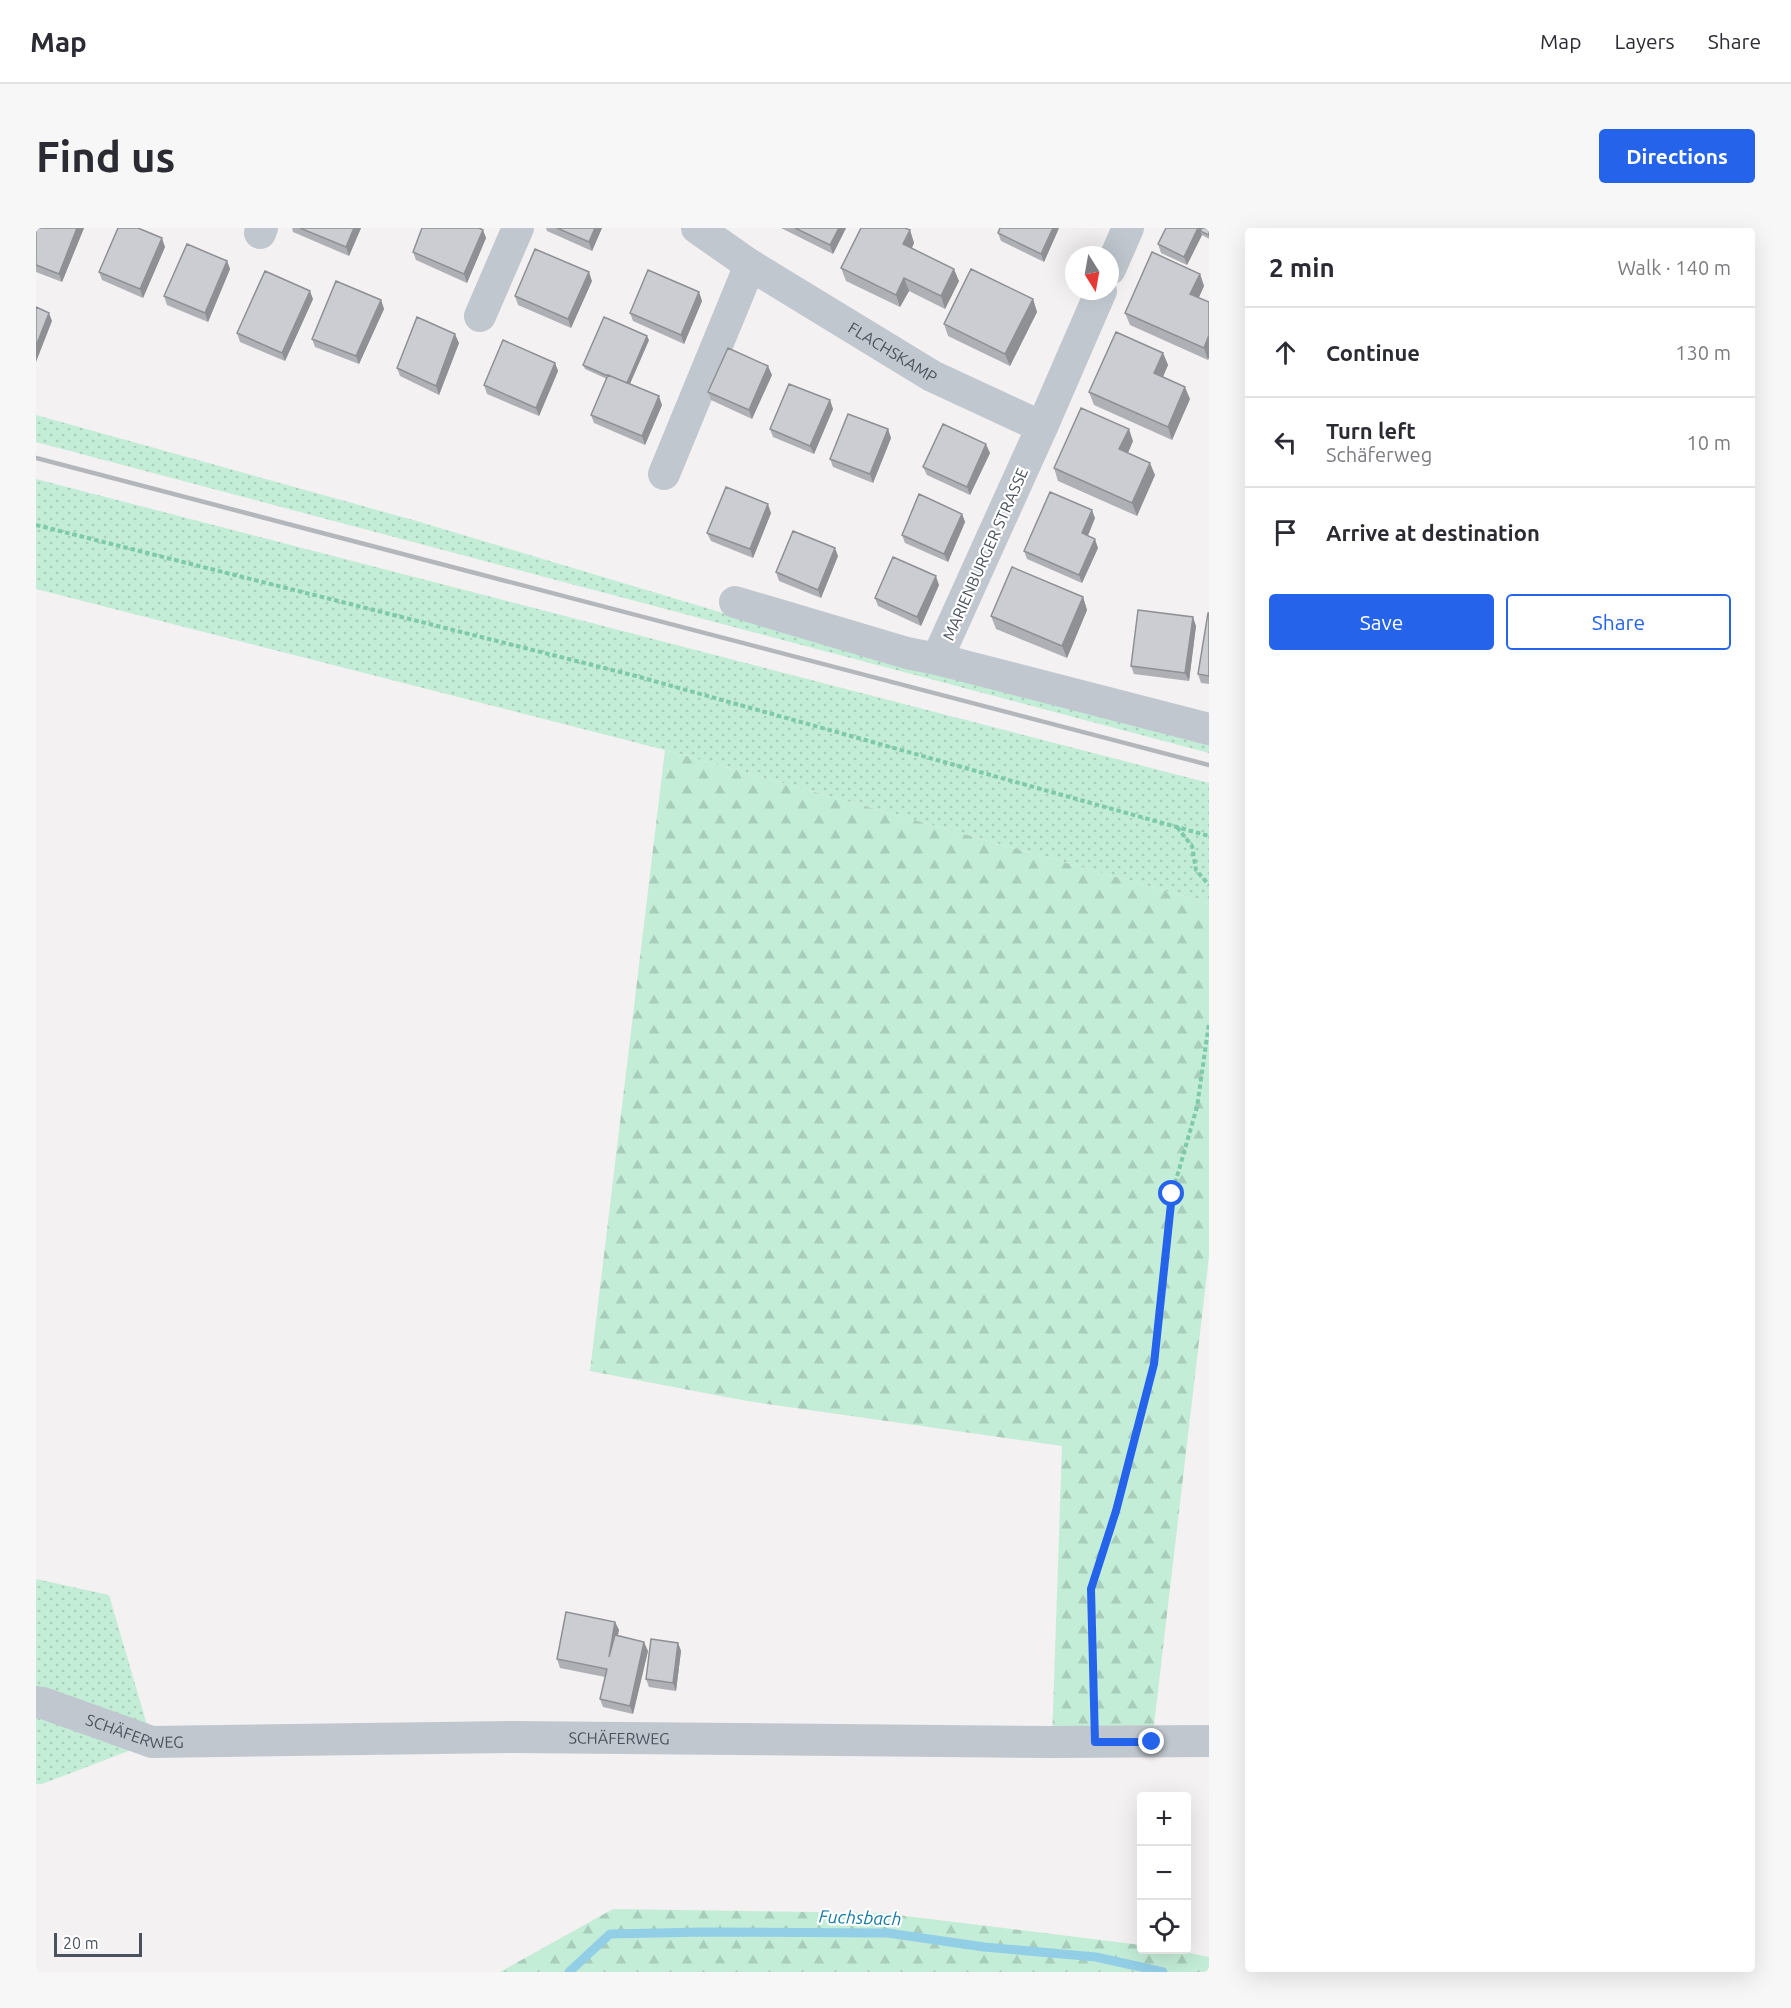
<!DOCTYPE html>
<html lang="en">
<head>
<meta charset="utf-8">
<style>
	:root { --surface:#fff; --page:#f7f7f7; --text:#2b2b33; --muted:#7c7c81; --line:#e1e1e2; --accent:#2563eb }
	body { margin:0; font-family:Ubuntu,sans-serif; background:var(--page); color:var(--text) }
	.controls { position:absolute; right:18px; bottom:18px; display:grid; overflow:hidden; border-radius:6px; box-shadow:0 6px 24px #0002 }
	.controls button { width:54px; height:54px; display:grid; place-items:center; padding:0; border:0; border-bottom:2px solid var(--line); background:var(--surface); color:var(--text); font:30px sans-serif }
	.compass { position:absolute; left:1029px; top:18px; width:54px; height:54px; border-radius:50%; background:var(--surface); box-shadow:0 6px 24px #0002; rotate:169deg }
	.scale { position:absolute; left:18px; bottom:15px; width:88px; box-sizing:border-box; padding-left:6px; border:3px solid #4a525d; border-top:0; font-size:16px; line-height:21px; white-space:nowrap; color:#4a525d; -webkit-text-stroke:4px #fff; paint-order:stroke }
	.stop { position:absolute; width:18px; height:18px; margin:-14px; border:4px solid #2563eb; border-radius:50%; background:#fff }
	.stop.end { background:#2563eb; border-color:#fff; box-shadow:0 2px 6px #0008 }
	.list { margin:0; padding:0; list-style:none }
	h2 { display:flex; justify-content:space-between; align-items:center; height:78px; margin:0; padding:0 24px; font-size:26px }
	h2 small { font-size:20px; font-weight:400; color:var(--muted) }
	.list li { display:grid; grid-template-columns:39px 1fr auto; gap:18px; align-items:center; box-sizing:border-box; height:90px; padding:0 24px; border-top:2px solid var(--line) }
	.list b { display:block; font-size:22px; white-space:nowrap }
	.list p { margin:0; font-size:20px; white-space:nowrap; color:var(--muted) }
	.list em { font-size:20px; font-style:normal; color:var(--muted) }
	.actions { display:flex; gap:12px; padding:18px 24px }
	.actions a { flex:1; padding:14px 0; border:2px solid var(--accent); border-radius:6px; text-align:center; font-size:21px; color:var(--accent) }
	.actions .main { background:var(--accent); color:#fff }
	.icon { flex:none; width:33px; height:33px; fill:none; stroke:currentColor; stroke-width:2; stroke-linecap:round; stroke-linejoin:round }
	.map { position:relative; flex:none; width:1173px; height:1744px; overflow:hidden; border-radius:6px }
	header { display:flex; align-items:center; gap:36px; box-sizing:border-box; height:84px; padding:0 30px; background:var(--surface); border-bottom:2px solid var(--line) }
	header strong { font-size:28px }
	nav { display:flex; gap:33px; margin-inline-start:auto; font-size:21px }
	.intro { display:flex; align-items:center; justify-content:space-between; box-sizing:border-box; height:144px; padding:0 36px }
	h1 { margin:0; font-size:42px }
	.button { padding:15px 27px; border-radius:6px; background:var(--accent); color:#fff; font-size:21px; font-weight:700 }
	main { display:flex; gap:36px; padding:0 36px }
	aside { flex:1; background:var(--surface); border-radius:6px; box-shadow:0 6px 24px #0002 }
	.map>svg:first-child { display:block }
	.grass { fill:url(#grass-dots) }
	.forest { fill:url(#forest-firs) }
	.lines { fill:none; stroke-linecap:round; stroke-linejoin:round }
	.stream { stroke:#93cee7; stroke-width:9 }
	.path { stroke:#7dc9aa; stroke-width:4; stroke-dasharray:4.5 3; stroke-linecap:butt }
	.minor { stroke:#c0c7ce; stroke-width:32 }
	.rail { stroke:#b3b6bb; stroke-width:4.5 }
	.wall { fill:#afb0b5 }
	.shaded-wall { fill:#8e9094 }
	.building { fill:#cbcdd3; stroke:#8e9094; stroke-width:1.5 }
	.route { stroke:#2563eb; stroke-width:8 }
	.labels { text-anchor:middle; stroke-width:4.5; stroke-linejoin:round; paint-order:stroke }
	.street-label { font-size:16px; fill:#4a525d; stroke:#fff }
	.water-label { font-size:18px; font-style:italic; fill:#167aa4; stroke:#fff }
</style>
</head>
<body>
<header>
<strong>Map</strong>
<nav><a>Map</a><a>Layers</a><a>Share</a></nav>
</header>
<div class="intro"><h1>Find us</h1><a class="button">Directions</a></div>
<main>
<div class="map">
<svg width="1173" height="1744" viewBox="0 0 1173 1744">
	<defs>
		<pattern id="grass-dots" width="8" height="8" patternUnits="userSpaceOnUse" patternTransform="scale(1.5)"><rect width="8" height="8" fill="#c3edd7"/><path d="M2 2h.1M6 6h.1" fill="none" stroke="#a9cdbb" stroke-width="1.8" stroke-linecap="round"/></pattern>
		<pattern id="forest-firs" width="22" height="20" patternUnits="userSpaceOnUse" patternTransform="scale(1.5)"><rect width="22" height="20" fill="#c3edd7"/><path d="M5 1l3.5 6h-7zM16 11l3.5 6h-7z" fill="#a9cdbb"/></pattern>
	</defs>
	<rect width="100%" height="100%" fill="#f3f1f1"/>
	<path class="grass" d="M0 187 377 292 687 385 1173 514V525L0 214Z
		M0 251 1173 555V675L629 522 0 361Z
		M0 1351 73 1367 116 1514 6 1556H0Z"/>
	<path class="forest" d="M629 522 1173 675V1028L1116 1514H1016L1026 1218 711 1173 554 1143Z
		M577 1681 845 1685 1105 1717 1106 1722H1140L1173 1729V1744H464Z"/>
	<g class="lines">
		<path class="stream" d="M533 1744 574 1706 667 1704 852 1705 948 1719 1060 1729 1127 1744"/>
		<path class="path" d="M0 297 600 448 1173 608
			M1141 599 1156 618 1160 642 1173 657
			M1058 1485 1055 1361 1080 1283 1118 1135 1136 966 1161 879 1173 795"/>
		<g class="minor">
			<path id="s1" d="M661 0 714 37 896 148 1006 199"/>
			<path d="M224 5 226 0"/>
			<path d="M1074 41 1092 0"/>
			<path d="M1065 63 1006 199 901 431 1173 501"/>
			<path d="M444 88 482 0"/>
			<path d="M628 246 714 37"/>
			<path d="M699 374 871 425 901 431"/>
			<path id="s2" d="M0 1474 7 1475 116 1514 477 1509 1016 1514 1173 1513"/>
		</g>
		<path class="rail" d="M0 230 1173 537"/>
	</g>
	<path class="wall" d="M0 0H48L26 54 0 44Z
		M256 0H325L313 28 257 4Z
		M510 0H566L556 23 511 3Z
		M745 0H810L797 26Z
		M964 0H1023L1008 34 965 13 962 5Z
		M1173 0V11L1166 7 1151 37 1125 25 1122 16Z
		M447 2 450 10 431 55 380 32 377 24Z
		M874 2 878 15 876 20 923 53 909 81 873 63 864 79 810 53 805 40Z
		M129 19 107 70 66 52 63 44Z
		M191 33 194 41 172 94 131 77 128 68Z
		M1164 46 1168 58 1163 69 1172 132 1094 97 1089 85Z
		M556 53 535 100 482 77 479 68Z
		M663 64 666 73 648 116 597 93 594 85Z
		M277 71 249 133 204 114 201 105Z
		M997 71 1001 84 974 138 912 108 908 96Z
		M345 72 348 81 323 136 279 119 276 111Z
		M613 112 594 156 626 177 609 217 558 195 555 187 571 151 549 141 547 137Z
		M423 115 403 167 364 148 361 140Z
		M1127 125 1132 137 1127 149 1154 171 1136 212 1058 177 1053 164Z
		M519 135 522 143 503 188 451 166 448 157Z
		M736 147 716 191 675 172 672 164Z
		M794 172 797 181 778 226 737 209 734 201Z
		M852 201 855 210 837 255 797 239 794 231Z
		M1097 213 1092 225 1119 247 1101 288 1022 253 1018 240Z
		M954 225 934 267 891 247 887 239Z
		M735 285 717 330 675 313 671 305Z
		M926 286 929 294 912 334 869 315 866 307Z
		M1059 290 1052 308 1062 320 1046 355 991 331 988 323Z
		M802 328 785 370 743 353 740 344Z
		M903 357 885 398 842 378 839 370Z
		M1047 369 1051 382 1031 430 960 401 955 388Z
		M1173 385V456L1165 455 1162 446Z
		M1160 398 1153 453 1098 446 1095 438Z
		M579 1394 583 1402 581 1408 612 1423 597 1486 567 1479 564 1471 569 1449 524 1440 521 1431Z
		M642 1415 645 1423 640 1463 613 1459 610 1451Z"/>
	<path class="shaded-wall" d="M41 0H48L26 54 23 46Z
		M318 0H325L313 28 310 19Z
		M559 0H566L556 23 553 14Z
		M803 0H810L797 26 794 17Z
		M1017 0H1023L1008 34 1005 26Z
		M1162 0H1169L1164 3 1166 7 1151 37 1148 29Z
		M447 2 450 10 431 55 428 46Z
		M874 2 878 15 872 28 867 16Z
		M126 10 129 19 107 70 104 61Z
		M191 33 194 41 172 94 169 85Z
		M918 41 923 53 909 81 905 68Z
		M553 44 556 53 535 100 532 91Z
		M1164 46 1168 58 1159 78 1154 66Z
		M868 50 873 63 864 79 860 67Z
		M274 63 277 71 249 133 246 125Z
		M663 64 666 73 648 116 645 107Z
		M997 71 1001 84 974 138 969 126Z
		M345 72 348 81 323 136 320 128Z
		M13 85 16 93 0 134V118Z
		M419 106 423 115 403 167 400 158Z
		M1173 107V130L1172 132 1168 120Z
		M611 108 613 112 592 160 590 156Z
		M1127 125 1132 137 1123 158 1118 145Z
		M519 135 522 143 503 188 500 180Z
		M732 138 736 147 716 191 713 182Z
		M1149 159 1154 171 1136 212 1132 199Z
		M623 168 626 177 609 217 606 208Z
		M794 172 797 181 778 226 774 218Z
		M852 201 855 210 837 255 834 246Z
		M1093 201 1097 213 1088 234 1083 221Z
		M950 216 954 225 934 267 931 259Z
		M1114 235 1119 247 1101 288 1096 275Z
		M732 276 735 285 717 330 714 321Z
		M1056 282 1059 290 1049 314 1046 305Z
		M926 286 929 294 912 334 908 326Z
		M1059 311 1062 320 1046 355 1043 347Z
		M799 320 802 328 785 370 782 362Z
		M900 348 903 357 885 398 881 389Z
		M1047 369 1051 382 1031 430 1026 418Z
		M1157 389 1160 398 1153 453 1149 445Z
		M579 1394 583 1402 576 1438 573 1429Z
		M608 1414 612 1423 597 1486 594 1478Z
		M642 1415 645 1423 640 1463 637 1455Z"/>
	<path class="building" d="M0 0H41L23 46 0 37Z
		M82 0H102L126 10 104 61 63 44Z
		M264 0H318L310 19Z
		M386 0H443L447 2 428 46 377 24Z
		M521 0H559L553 14Z
		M759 0H803L794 17Z
		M825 0H869L874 2 867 16 918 41 905 68 868 50 860 67 805 40Z
		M964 0H1017L1005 26 962 5Z
		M1130 0H1162L1148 29 1122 16Z
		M1166 0H1173V7L1164 3Z
		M151 16 191 33 169 85 128 68Z
		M499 21 553 44 532 91 479 68Z
		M1116 24 1164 46 1154 66 1173 74V107L1168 120 1089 85Z
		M935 41 997 71 969 126 908 96Z
		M612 42 663 64 645 107 594 85Z
		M229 43 274 63 246 125 201 105Z
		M300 53 345 72 320 128 276 111Z
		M0 79 13 85 0 118Z
		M381 89 419 106 400 158 361 140Z
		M568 89 611 108 591 155 572 147V148L547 137Z
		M1080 104 1127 125 1118 145 1149 159 1132 199 1053 164Z
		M467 112 519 135 500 180 448 157Z
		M692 120 732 138 713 182 672 164Z
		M572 147 623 168 606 208 555 187Z
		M753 156 794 172 774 218 734 201Z
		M1045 180 1093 201 1083 221 1114 235 1096 275 1018 240Z
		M812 186 852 201 834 246 794 231Z
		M907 196 950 216 931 259 887 239Z
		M690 259 732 276 714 321 671 305Z
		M1014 264 1056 282 1046 305 1059 311 1043 347 988 323Z
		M883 266 926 286 908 326 866 307Z
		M757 303 799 320 782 362 740 344Z
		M857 329 900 348 881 389 839 370Z
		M976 339 1047 369 1026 418 955 388Z
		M1102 382 1157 389 1149 445 1095 438Z
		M1172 385H1173V448L1162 446Z
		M530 1384 579 1394 573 1429 579 1407 608 1414 594 1478 564 1471 571 1441 521 1431Z
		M615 1411 642 1415 637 1455 610 1451Z"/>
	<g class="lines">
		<path class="route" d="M1116 1514H1059L1055 1361 1080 1283 1118 1136 1136 966"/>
	</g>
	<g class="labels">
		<g class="street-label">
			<text dy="6" stroke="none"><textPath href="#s1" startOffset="232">FLACHSKAMP</textPath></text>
			<text transform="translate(949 326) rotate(-66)" y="6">MARIENBURGER STRASSE</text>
			<text dy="6" stroke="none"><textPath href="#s2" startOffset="104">SCHÄFERWEG</textPath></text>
			<text dy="6" stroke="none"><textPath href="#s2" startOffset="590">SCHÄFERWEG</textPath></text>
		</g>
		<g class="water-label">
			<text transform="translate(824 1690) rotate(2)" y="6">Fuchsbach</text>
		</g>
	</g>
</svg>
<div class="controls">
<button>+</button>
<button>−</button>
<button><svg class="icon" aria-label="locate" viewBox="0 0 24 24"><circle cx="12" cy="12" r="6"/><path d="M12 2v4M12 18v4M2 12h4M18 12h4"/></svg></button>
</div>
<svg class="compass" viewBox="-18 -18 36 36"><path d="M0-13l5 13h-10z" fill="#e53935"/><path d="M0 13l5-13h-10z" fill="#7c7c81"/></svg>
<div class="scale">20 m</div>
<div class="stop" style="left:1136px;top:966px"></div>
<div class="stop end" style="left:1116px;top:1514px"></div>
</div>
<aside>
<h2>2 min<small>Walk · 140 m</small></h2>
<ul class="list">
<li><svg class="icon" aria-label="ahead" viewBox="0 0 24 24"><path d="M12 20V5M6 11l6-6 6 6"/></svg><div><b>Continue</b></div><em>130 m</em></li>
<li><svg class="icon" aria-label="left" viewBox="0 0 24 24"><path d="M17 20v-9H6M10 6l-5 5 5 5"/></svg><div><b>Turn left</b><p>Schäferweg</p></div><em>10 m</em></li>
<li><svg class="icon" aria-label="arrive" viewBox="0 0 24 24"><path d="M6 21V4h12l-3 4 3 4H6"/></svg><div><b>Arrive at destination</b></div></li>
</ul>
<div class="actions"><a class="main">Save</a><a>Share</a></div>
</aside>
</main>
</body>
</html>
